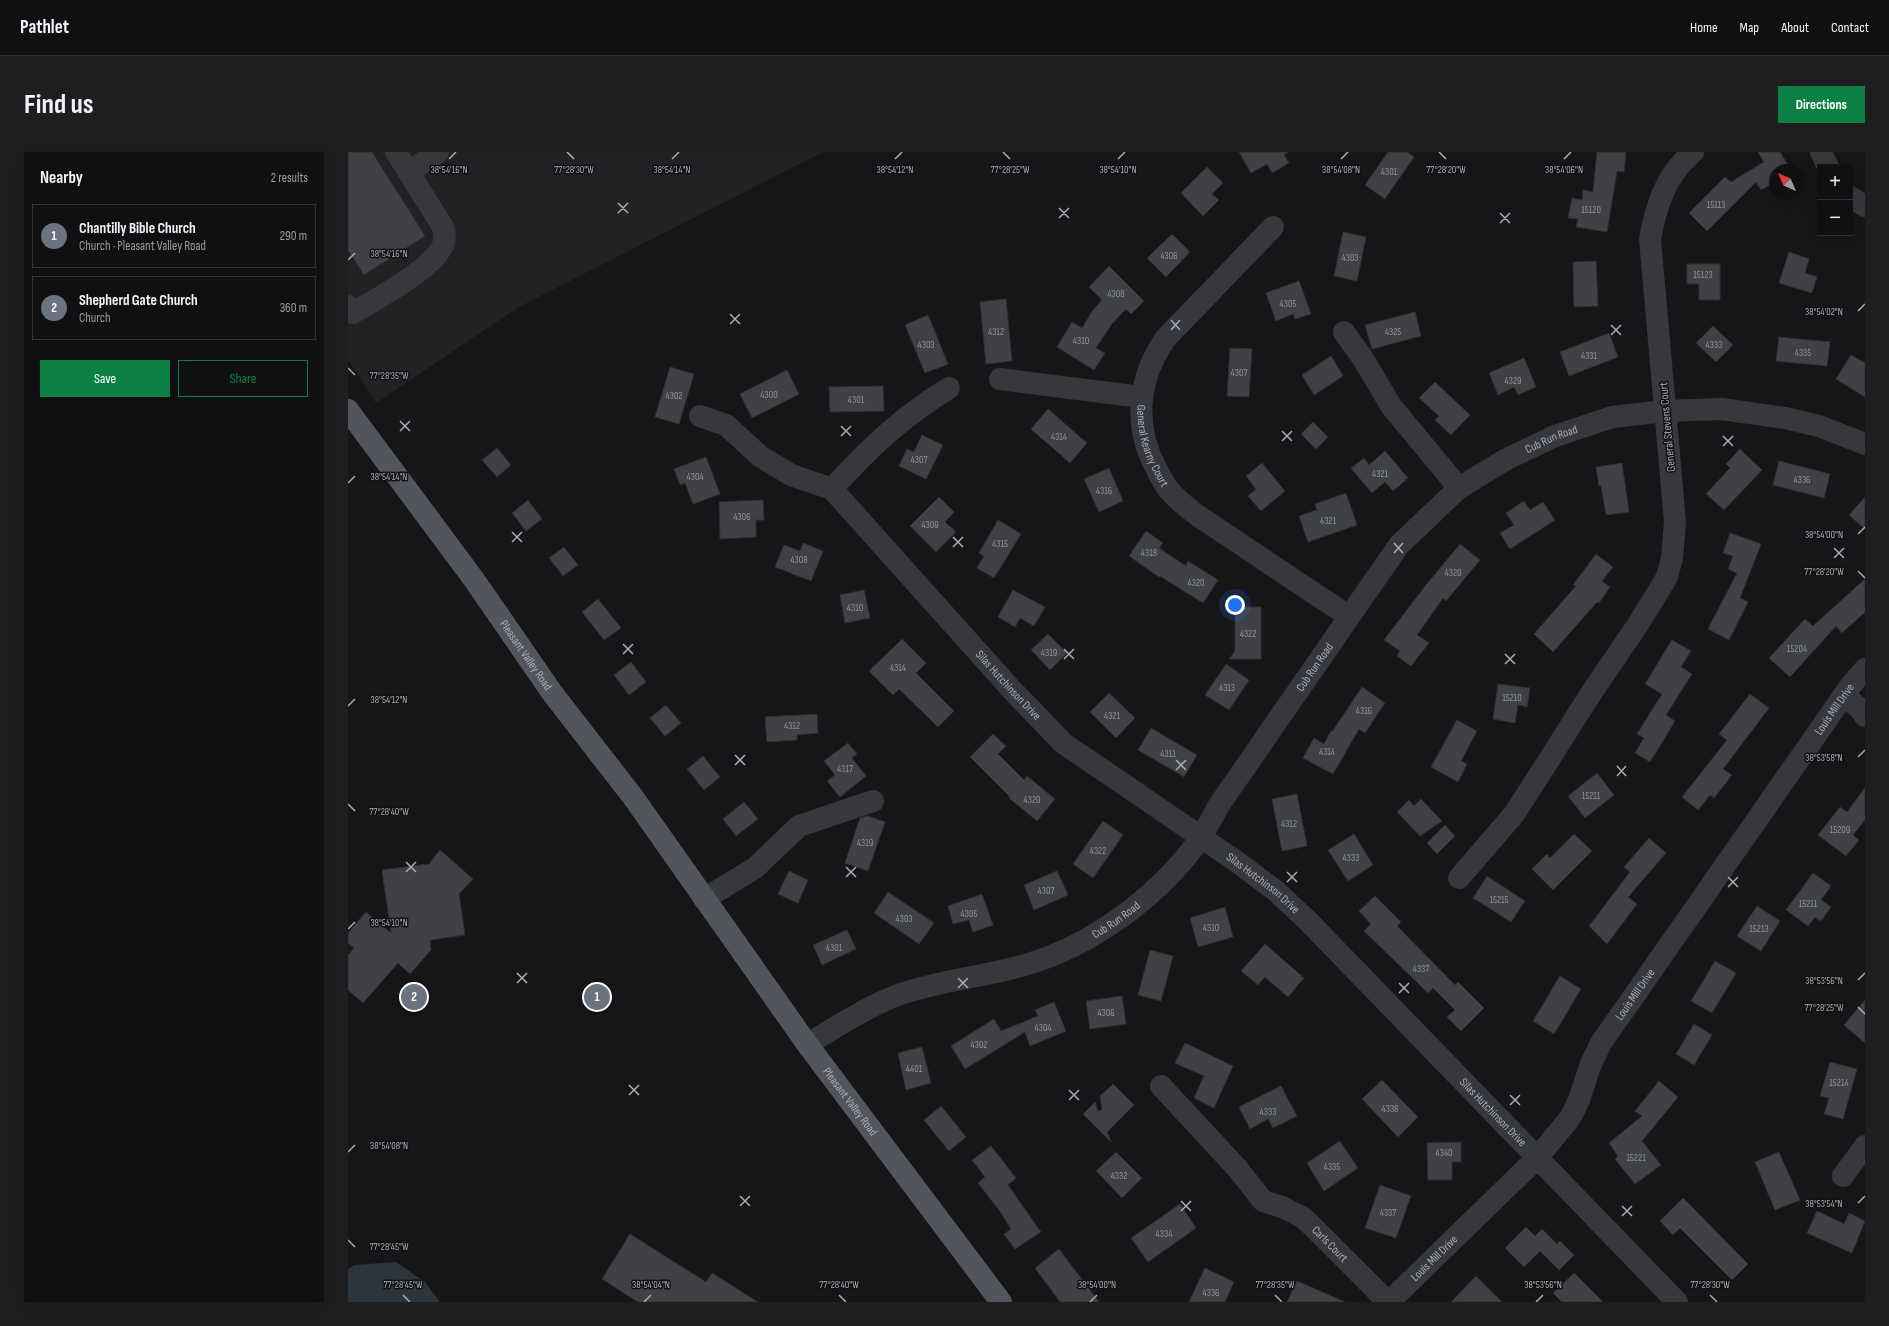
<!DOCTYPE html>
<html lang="en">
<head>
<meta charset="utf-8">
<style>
	:root { --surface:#101012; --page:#1e1e20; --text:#f1f3f6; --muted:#9c9d9f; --line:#303032; --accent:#0b8043 }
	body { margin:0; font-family:"Sofia Sans Condensed",sans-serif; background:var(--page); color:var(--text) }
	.controls { position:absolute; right:12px; top:12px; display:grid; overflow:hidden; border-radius:0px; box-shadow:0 4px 16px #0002 }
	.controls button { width:36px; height:36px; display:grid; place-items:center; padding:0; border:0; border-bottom:1px solid var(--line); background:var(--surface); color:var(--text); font:20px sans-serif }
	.compass { position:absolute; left:1421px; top:12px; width:36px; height:36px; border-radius:50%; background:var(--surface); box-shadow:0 4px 16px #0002; rotate:315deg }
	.you { position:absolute; left:887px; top:453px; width:14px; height:14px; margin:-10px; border:3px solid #fff; border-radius:50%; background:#1a73e8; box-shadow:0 0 0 6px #1a73e833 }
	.badge { display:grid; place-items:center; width:26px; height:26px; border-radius:50%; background:var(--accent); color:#fff; font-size:13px; font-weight:700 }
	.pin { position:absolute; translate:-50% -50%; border:2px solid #fff; box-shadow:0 1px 4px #0006 }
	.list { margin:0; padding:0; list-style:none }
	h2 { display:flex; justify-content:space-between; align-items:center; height:52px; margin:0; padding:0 16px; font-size:17px }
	h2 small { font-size:13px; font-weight:400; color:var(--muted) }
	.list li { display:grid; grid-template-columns:26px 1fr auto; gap:12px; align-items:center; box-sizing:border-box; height:64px; margin:0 8px 8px; padding:0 8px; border:1px solid var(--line); border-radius:0px }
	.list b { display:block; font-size:15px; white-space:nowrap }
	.list p { margin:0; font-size:13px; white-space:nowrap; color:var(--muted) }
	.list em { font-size:13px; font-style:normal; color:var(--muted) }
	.actions { display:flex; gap:8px; padding:12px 16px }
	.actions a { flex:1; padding:9px 0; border:1px solid var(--accent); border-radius:0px; text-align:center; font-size:14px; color:var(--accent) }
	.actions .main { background:var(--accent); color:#fff }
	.map { position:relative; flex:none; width:1517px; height:1150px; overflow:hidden; border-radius:0px }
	header { display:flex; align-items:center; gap:24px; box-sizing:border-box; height:56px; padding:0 20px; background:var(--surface); border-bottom:1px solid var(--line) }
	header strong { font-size:19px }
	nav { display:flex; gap:22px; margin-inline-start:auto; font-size:14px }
	.intro { display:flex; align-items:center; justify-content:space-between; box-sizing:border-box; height:96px; padding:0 24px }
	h1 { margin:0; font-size:28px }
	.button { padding:10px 18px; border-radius:0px; background:var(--accent); color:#fff; font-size:14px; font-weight:700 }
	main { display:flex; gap:24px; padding:0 24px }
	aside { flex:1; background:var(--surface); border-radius:0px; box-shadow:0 4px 16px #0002 }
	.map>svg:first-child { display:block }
	.built { fill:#222225 }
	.water { fill:#2c353c }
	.building { fill:#404145; stroke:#303034 }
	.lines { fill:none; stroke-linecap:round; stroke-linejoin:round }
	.minor { stroke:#37383d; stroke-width:22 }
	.major { stroke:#53555c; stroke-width:22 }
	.ticks { fill:none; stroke:#a8adb8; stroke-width:1.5 }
	.labels { text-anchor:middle; stroke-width:3; stroke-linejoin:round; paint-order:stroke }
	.number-label { font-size:10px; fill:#8e929b }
	.street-label { font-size:12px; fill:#a8adb8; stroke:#111113 }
	.ticks-label { font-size:10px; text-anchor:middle; fill:#a8adb8; stroke:#111113; stroke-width:3; stroke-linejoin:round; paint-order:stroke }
</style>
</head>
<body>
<header>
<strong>Pathlet</strong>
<nav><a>Home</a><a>Map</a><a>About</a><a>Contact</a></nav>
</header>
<div class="intro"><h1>Find us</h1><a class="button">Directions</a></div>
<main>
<aside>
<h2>Nearby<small>2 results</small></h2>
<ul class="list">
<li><span class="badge" style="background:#6b7280">1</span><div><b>Chantilly Bible Church</b><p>Church · Pleasant Valley Road</p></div><em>290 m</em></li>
<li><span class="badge" style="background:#6b7280">2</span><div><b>Shepherd Gate Church</b><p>Church</p></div><em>360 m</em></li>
</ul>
<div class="actions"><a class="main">Save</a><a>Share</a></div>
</aside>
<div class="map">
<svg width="1517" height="1150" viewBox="0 0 1517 1150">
	<rect width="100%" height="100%" fill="#161618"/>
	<path class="built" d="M0 0H475L171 155 28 251 0 208Z"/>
	<path class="water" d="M48 1110 77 1130 92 1150H0V1117L7 1113Z"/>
	<path class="building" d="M0 0H24L77 84 16 123 0 98Z
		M891 0H940L936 3 941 11 924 21 919 12 903 21Z
		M1040 0H1059L1066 5 1037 47 1017 33Z
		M1249 0H1278L1276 20 1269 19 1259 80 1228 75 1230 67 1220 66 1224 46 1234 48 1235 38 1245 40Z
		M1410 0H1432L1443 18H1427V30L1413 38 1408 30 1359 79 1341 61 1377 25 1383 30 1416 10Z
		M859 15 875 31 864 42 871 48 855 64 833 41Z
		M995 80 1018 85 1009 129 986 124Z
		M824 82 842 100 818 125 799 106Z
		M1441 100 1461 107 1457 121 1469 125 1464 141 1431 131Z
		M1248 109 1250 154 1226 155 1225 110Z
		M1339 112H1372V148H1351V132H1339Z
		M761 114 796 149 783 162 778 157 763 173 748 196 757 201 746 218 709 195 724 170 734 176 745 158 754 148 741 135Z
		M951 129 963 162 947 167 945 162 928 169 918 141Z
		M658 147 664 209 638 212 632 150Z
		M1067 160 1073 184 1024 197 1017 173Z
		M580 163 600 212 577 221 557 173Z
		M1365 174 1385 193 1368 210 1348 191Z
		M1261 181 1270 205 1221 224 1212 200Z
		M1431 185 1482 190 1479 214 1428 209Z
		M882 196 904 197 901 245 879 244Z
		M1503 203 1517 211V245L1488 227Z
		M983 204 995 224 966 243 954 223Z
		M1176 206 1188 235 1170 243 1166 235 1150 243 1141 221Z
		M322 215 346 222 331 272 307 265Z
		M439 218 451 242 404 266 392 242Z
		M1087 230 1122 263 1103 283 1087 268 1091 264 1071 246Z
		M535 234 536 259 482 260 481 235Z
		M700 257 739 291 722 311 683 277Z
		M965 270 980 285 968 297 953 282Z
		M574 283 595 293 578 327 551 314 559 297 566 300Z
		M149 296 163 313 149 325 134 308Z
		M1392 297 1414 318 1376 358 1358 342 1382 316 1378 312Z
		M1037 299 1060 326 1045 339 1037 330 1024 341 1003 316 1016 306 1021 313Z
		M358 305 372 342 345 352 337 331 332 333 326 317Z
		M1431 309 1482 322 1476 346 1425 333Z
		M914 311 937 339 913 359 900 344 908 337 898 324Z
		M1274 311 1281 360 1258 363 1253 334H1251L1248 315Z
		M761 316 775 349 751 360 736 327Z
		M998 341 1009 373 960 390 951 364 969 358 967 352Z
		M591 345 606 360 597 370 608 380 588 400 562 374Z
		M1517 345V377L1501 363Z
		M180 348 194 367 178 379 164 361Z
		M415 348 416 368H408V385L372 387 371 350Z
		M1176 349 1182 358 1195 350 1207 368 1162 397 1152 381 1166 373 1158 361Z
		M650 368 673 382 646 426 629 416 636 404 631 401Z
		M798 379 815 391 811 396 838 414 840 409 870 428 855 451 812 424 811 425 781 404Z
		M1382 381 1413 392 1392 446 1400 450 1381 488 1360 477 1389 421 1380 417 1385 404 1375 401Z
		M455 391 475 399 463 429 427 415 436 393 452 399Z
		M1112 392 1132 408 1098 449 1095 446 1069 483 1081 491 1063 514 1049 504 1052 499 1036 488 1078 433Z
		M216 395 230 413 215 424 201 406Z
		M1248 402 1265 415 1254 429 1262 435 1251 451 1249 450 1205 500 1186 482 1228 434 1225 433Z
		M1517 427V460L1494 481 1488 474 1442 525 1421 506 1457 467 1465 474Z
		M516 438 522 466 497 471 492 443Z
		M665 438 697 455 686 474 672 466 667 475 650 465Z
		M250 447 273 476 256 488 234 460Z
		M887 455H913V507H881L887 499Z
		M700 482 719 501 702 518 683 498Z
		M554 487 578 511 568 521 606 559 590 575 551 537 545 543 521 519Z
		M1324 488 1343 499 1333 515 1344 522 1318 563 1327 569 1302 610 1287 601 1296 586 1289 582 1314 542 1297 532Z
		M283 510 298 530 281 543 266 523Z
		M878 512 901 528 881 558 857 543Z
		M1150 532 1182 536 1179 555 1170 553 1167 571 1145 567Z
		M1014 535 1037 551 1017 581 1011 577 985 622 955 606 966 586 976 592 983 579 984 580Z
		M761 541 787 566 768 586 742 560Z
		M1402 542 1421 556 1375 617 1384 623 1366 646 1362 643 1350 658 1334 645 1379 588 1371 582Z
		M318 553 333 571 317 584 302 566Z
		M469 562 470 581 449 583V588L419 590 417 565Z
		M1109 568 1129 579 1113 609 1119 612 1110 630 1083 615Z
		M803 576 849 603 836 625 790 598Z
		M645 582 658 594 650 602 676 628 679 624 707 647 689 669 661 646 662 645 622 605Z
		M500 591 509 602 504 606 518 624 492 645 479 629 487 623 476 609Z
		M355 604 372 625 356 638 339 617Z
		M1249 621 1266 643 1237 666 1220 644Z
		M1517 636V668L1505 683 1511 688 1498 704 1470 683 1492 655 1499 660Z
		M949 642 959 694 934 699 924 647Z
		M1073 647 1094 669 1072 684 1049 660 1061 648 1066 654Z
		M396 650 410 667 388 684 375 667Z
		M520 664 537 670 520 719 497 711 512 666Z
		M755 669 775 683 745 726 725 712Z
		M1097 673 1107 684 1089 702 1079 691Z
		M1006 682 1025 713 1000 729 980 698Z
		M1226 682 1244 699 1205 738 1184 717 1199 702 1202 706Z
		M1301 686 1318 701 1280 745 1289 752 1259 792 1241 774 1282 720 1276 715Z
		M92 698 125 727 111 742 117 783 82 788 83 798 62 822 50 811 15 851 0 838V803L6 796 0 791V781L18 760 43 781 34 718 81 712Z
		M441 719 460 728 450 751 430 742Z
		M709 719 720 743 686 758 676 733Z
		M1465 721 1483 734 1473 748 1483 755 1473 769 1467 765 1460 774 1438 758Z
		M1139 724 1177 749 1163 770 1125 746Z
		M540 740 586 771 571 792 526 761Z
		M634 742 645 773 625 780 621 768 605 772 600 754Z
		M1027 744 1053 770 1049 774 1107 833 1110 830 1136 856 1113 879 1099 865 1107 858 1085 836 1080 841 1016 779 1023 772 1011 759Z
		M1409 754 1432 769 1413 799 1389 784Z
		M877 755 885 785 850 795 842 766Z
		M499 778 508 797 474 813 465 793Z
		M917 792 956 826 940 845 917 825 910 833 893 819Z
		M802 798 825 804 813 849 790 843Z
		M1367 809 1388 821 1364 861 1343 849Z
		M1212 824 1233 837 1206 882 1185 869Z
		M774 844 778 872 742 877 738 849Z
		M1517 848V891L1496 873Z
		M706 850 718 879 682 894 677 880 617 917 603 894 646 867 653 879 690 864 687 858Z
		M1346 872 1364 883 1346 913 1328 902Z
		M837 891 885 914 866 956 846 946 856 924 827 911Z
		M574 895 583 931 558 938 550 901Z
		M1482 910 1509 917 1495 967 1476 962 1481 946 1472 944Z
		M1034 928 1070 965 1050 985 1014 947Z
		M1311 929 1330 945 1294 989 1313 1013 1287 1032 1267 1007 1270 1004 1261 991 1294 964 1287 959Z
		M765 932 786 953 759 980 763 990 735 962 747 950 750 959 754 958 752 944Z
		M933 934 949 964 925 976 920 967 902 977 891 955Z
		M593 954 618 985 601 999 576 968Z
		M992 989 1010 1016 976 1039 959 1011Z
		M1113 990V1010H1104V1028H1080L1079 991Z
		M643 994 668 1026 660 1033 693 1080 667 1097 656 1082 663 1077 654 1062 630 1031 637 1025 624 1008Z
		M768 1000 794 1026 774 1046 748 1019Z
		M1431 1000 1452 1048 1427 1058 1407 1010Z
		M1032 1033 1063 1044 1048 1086 1017 1076Z
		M1335 1046 1400 1112 1384 1128 1332 1076 1325 1083 1312 1069Z
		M832 1052 848 1076 800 1110 783 1086Z
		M1469 1059 1496 1072 1501 1061 1517 1069 1504 1101 1459 1081Z
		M1178 1075 1187 1084 1194 1077 1209 1092 1212 1089 1226 1103 1211 1118 1192 1099 1176 1115 1157 1096Z
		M282 1082 358 1130 364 1121 410 1150H290L254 1127Z
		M711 1097 751 1150H712L687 1116Z
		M857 1116 886 1130 877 1150H841Z
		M1226 1121 1255 1150H1214L1205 1141Z
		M1128 1124 1154 1150H1103Z
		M949 1129 997 1150H939Z"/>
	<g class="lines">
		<g class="minor">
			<path d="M1473 0 1480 15"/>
			<path d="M61 20 90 0"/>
			<path d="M1502 45 1517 54"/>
			<path id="s1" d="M925 75 817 187C790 227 785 273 808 316 812 323 815 331 820 337 838 358 863 372 885 387 924 413 962 439 1001 464"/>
			<path d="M0 154 5 161C28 147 85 117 95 93 98 86 97 81 95 75L48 0"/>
			<path d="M996 180 1014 205 1043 254 1111 336"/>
			<path d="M652 227 793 245"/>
			<path id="s2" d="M352 264 378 273 412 304 443 323 484 337 664 538 715 591 885 707 928 739 959 768 1329 1150"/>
			<path d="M484 337C520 297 555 264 601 236"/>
			<path d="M1496 543 1512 557 1517 564"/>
			<path d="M1111 726 1167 661 1244 540 1291 471 1319 425 1324 406 1327 370 1302 87C1308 53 1318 23 1345 0"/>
			<path d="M356 747 407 716 451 674 525 649"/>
			<path id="s3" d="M459 892C489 875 518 855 550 843 592 828 637 825 680 812 744 793 806 747 846 695 856 682 863 667 871 653L1051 393 1111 336 1157 308 1207 284 1264 265 1317 259 1374 257 1437 266 1471 274 1517 292"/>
			<path id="s4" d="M813 934 889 1016 915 1049 934 1055 954 1065 963 1073 1040 1150"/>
			<path d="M1495 1024 1517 994"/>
			<path id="s5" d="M1041 1150 1189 1006 1222 966 1231 948 1242 914 1253 891 1503 533 1517 517"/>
		</g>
		<path class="major" id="s6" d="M0 258 127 429 205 542 285 645 459 892 653 1150"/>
	</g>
	<path class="ticks" d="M219 0 226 7M655 0 662 7M1091 0 1098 7M101 7 108 0M324 7 331 0M547 7 554 0M770 7 777 0M993 7 1000 0M1216 7 1223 0M270 51 280 61M711 56 721 66M270 61 280 51M1152 61 1162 71M711 66 721 56M1152 71 1162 61M0 108 7 101M1510 159 1517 152M382 162 392 172M823 168 832 178M382 172 392 162M1263 173 1273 183M823 178 832 168M1263 183 1273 173M0 216 7 223M52 269 62 279M493 274 503 284M52 279 62 269M934 279 944 289M493 284 503 274M1375 284 1385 294M934 289 944 279M1375 294 1385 284M0 331 7 324M164 380 174 390M1510 382 1517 375M605 385 615 395M164 390 174 380M1046 391 1055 401M605 395 615 385M1486 396 1496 406M1046 401 1055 391M1486 406 1496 396M1510 419 1517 426M275 492 285 502M716 497 726 507M275 502 285 492M1157 502 1167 512M716 507 726 497M1157 512 1167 502M0 554 7 547M387 603 397 613M1510 605 1517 598M828 608 838 618M387 613 397 603M1269 614 1278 624M828 618 838 608M1269 624 1278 614M0 652 7 659M58 710 68 720M498 715 508 725M58 720 68 710M939 720 949 730M498 725 508 715M1380 725 1390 735M939 730 949 720M1380 735 1390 725M0 777 7 770M169 821 179 831M610 826 620 836M1510 828 1517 821M169 831 179 821M1051 831 1061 841M610 836 620 826M1051 841 1061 831M1510 855 1517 862M281 933 291 943M721 938 731 948M281 943 291 933M1162 943 1172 953M721 948 731 938M1162 953 1172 943M0 1000 7 993M392 1044 402 1054M833 1049 843 1059M1510 1051 1517 1044M392 1054 402 1044M1274 1054 1284 1064M833 1059 843 1049M1274 1064 1284 1054M0 1088 7 1095M55 1143 62 1150M491 1143 498 1150M927 1143 934 1150M1362 1143 1369 1150M296 1150 303 1143M742 1150 749 1143M1188 1150 1195 1143"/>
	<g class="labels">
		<g class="number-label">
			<text x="1041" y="23">4301</text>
			<text x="1368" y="56">15113</text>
			<text x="1243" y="61">15120</text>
			<text x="821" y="107">4306</text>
			<text x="1002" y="109">4303</text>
			<text x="1355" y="126">15123</text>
			<text x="768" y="145">4308</text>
			<text x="940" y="155">4305</text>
			<text x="648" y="183">4312</text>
			<text x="1045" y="183">4325</text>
			<text x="733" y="192">4310</text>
			<text x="578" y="196">4303</text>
			<text x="1366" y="196">4333</text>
			<text x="1455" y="204">4335</text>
			<text x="1241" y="207">4331</text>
			<text x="891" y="224">4307</text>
			<text x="1165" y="232">4329</text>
			<text x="421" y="246">4300</text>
			<text x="326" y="247">4302</text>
			<text x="508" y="251">4301</text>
			<text x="711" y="288">4314</text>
			<text x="571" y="311">4307</text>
			<text x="1032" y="325">4321</text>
			<text x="347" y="328">4304</text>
			<text x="1454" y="331">4336</text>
			<text x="756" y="342">4316</text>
			<text x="394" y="368">4306</text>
			<text x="980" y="372">4321</text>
			<text x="582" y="376">4309</text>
			<text x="652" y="395">4315</text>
			<text x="801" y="404">4318</text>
			<text x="451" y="411">4308</text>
			<text x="1105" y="424">4320</text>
			<text x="848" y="434">4320</text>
			<text x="507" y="459">4310</text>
			<text x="900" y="485">4322</text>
			<text x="1449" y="500">15204</text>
			<text x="701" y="504">4319</text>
			<text x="550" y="519">4314</text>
			<text x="879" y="539">4313</text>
			<text x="1164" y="549">15210</text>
			<text x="1016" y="562">4316</text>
			<text x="764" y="567">4321</text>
			<text x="444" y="577">4312</text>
			<text x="979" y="603">4314</text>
			<text x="820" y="605">4311</text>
			<text x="497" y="620">4317</text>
			<text x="1243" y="647">15211</text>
			<text x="684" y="651">4320</text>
			<text x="941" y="675">4312</text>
			<text x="1492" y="681">15209</text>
			<text x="517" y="694">4319</text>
			<text x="750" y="702">4322</text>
			<text x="1003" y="709">4333</text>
			<text x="698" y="742">4307</text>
			<text x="1151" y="751">15215</text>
			<text x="1460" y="755">15211</text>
			<text x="621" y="765">4305</text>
			<text x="556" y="770">4303</text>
			<text x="863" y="779">4310</text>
			<text x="1411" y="780">15213</text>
			<text x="486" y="799">4301</text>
			<text x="1073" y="820">4337</text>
			<text x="758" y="864">4306</text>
			<text x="695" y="879">4304</text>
			<text x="631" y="896">4302</text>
			<text x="566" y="920">4401</text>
			<text x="1491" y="934">15214</text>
			<text x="1042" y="960">4338</text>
			<text x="920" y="963">4333</text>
			<text x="1096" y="1004">4340</text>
			<text x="1288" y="1009">15221</text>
			<text x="984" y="1018">4335</text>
			<text x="771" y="1027">4332</text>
			<text x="1040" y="1064">4337</text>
			<text x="816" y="1085">4334</text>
			<text x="863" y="1144">4336</text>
		</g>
		<g class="street-label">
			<text transform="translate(1319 275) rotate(-95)" y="4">General Stevens Court</text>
			<text dy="4" stroke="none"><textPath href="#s3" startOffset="996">Cub Run Road</textPath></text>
			<text dy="4" stroke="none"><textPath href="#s1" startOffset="269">General Kearny Court</textPath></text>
			<text dy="4" stroke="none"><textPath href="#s6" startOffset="303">Pleasant Valley Road</textPath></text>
			<text dy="4" stroke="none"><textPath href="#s3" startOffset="660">Cub Run Road</textPath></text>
			<text dy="4" stroke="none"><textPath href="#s2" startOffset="417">Silas Hutchinson Drive</textPath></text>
			<text dy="4" stroke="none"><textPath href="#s5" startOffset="747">Louis Mill Drive</textPath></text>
			<text dy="4" stroke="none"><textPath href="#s2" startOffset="741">Silas Hutchinson Drive</textPath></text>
			<text dy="4" stroke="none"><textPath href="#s3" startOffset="336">Cub Run Road</textPath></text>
			<text dy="4" stroke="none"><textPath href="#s5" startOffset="399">Louis Mill Drive</textPath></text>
			<text dy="4" stroke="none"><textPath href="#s6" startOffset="855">Pleasant Valley Road</textPath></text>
			<text dy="4" stroke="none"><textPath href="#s2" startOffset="1066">Silas Hutchinson Drive</textPath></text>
			<text dy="4" stroke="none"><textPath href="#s4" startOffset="235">Carls Court</textPath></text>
			<text dy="4" stroke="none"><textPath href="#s5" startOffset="63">Louis Mill Drive</textPath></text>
		</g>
	</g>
	<g class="ticks-label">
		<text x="1098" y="21">77°28'20"W</text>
		<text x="101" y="21">38°54'16"N</text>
		<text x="226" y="21">77°28'30"W</text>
		<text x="324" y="21">38°54'14"N</text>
		<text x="547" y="21">38°54'12"N</text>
		<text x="662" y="21">77°28'25"W</text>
		<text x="770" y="21">38°54'10"N</text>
		<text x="993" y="21">38°54'08"N</text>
		<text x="1216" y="21">38°54'06"N</text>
		<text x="41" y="105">38°54'16"N</text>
		<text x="1476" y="163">38°54'02"N</text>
		<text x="41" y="227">77°28'35"W</text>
		<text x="41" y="328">38°54'14"N</text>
		<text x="1476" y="386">38°54'00"N</text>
		<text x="1476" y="423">77°28'20"W</text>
		<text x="41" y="551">38°54'12"N</text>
		<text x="1476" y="609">38°53'58"N</text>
		<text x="41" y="663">77°28'40"W</text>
		<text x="41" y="774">38°54'10"N</text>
		<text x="1476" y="832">38°53'56"N</text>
		<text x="1476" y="859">77°28'25"W</text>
		<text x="41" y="997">38°54'08"N</text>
		<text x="1476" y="1055">38°53'54"N</text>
		<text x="41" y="1098">77°28'45"W</text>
		<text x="55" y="1136">77°28'45"W</text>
		<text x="303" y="1136">38°54'04"N</text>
		<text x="491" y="1136">77°28'40"W</text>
		<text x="749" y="1136">38°54'00"N</text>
		<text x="927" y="1136">77°28'35"W</text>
		<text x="1195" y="1136">38°53'56"N</text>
		<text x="1362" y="1136">77°28'30"W</text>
	</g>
</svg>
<div class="controls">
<button>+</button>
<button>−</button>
</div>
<svg class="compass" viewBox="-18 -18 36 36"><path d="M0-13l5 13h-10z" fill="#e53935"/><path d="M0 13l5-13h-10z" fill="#9c9d9f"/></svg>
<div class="you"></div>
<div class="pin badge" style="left:249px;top:845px;background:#6b7280">1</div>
<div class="pin badge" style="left:66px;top:845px;background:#6b7280">2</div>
</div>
</main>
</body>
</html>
